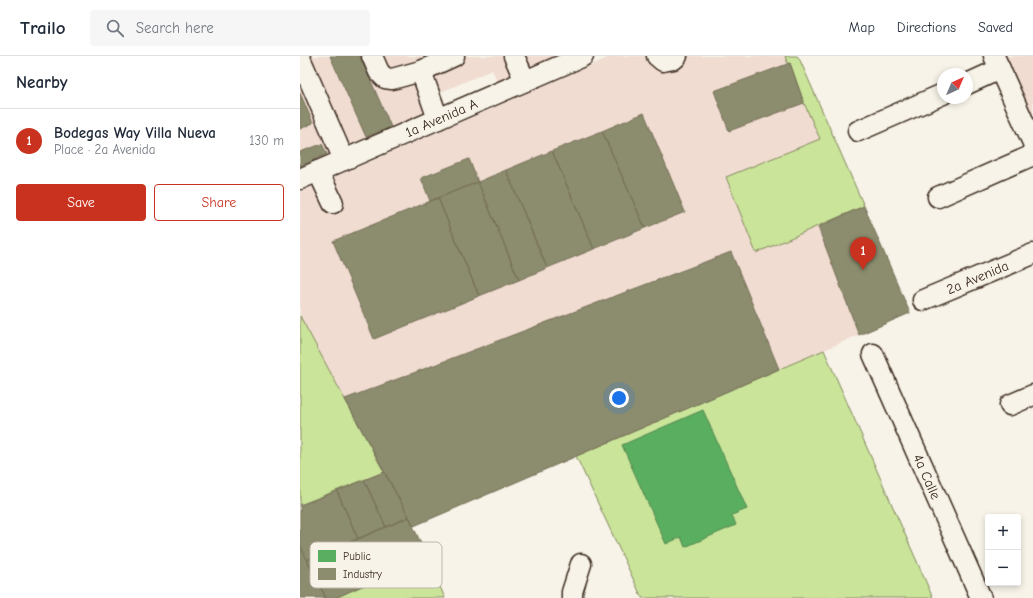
<!DOCTYPE html>
<html lang="en">
<head>
<meta charset="utf-8">
<style>
	:root { --surface:#fff; --page:#f6f6f7; --text:#1f2937; --muted:#747a83; --line:#e0e1e3; --accent:#c8321e }
	body { margin:0; font-family:"Comic Neue",sans-serif; background:var(--page); color:var(--text) }
	.controls { position:absolute; right:12px; bottom:12px; display:grid; overflow:hidden; border-radius:4px; box-shadow:0 2px 6px #0003 }
	.controls button { width:36px; height:36px; display:grid; place-items:center; padding:0; border:0; border-bottom:1px solid var(--line); background:var(--surface); color:var(--text); font:20px sans-serif }
	.compass { position:absolute; left:637px; top:12px; width:36px; height:36px; border-radius:50%; background:var(--surface); box-shadow:0 2px 6px #0003; rotate:44deg }
	.you { position:absolute; left:319px; top:342px; width:14px; height:14px; margin:-10px; border:3px solid #fff; border-radius:50%; background:#1a73e8; box-shadow:0 0 0 6px #1a73e833 }
	.badge { display:grid; place-items:center; width:26px; height:26px; border-radius:50%; background:var(--accent); color:#fff; font-size:13px; font-weight:700 }
	.pin { position:absolute; translate:-50% -33px; filter:drop-shadow(0 1px 2px #0008) }
	.pin::after { content:''; position:absolute; top:21px; width:14px; height:12px; background:inherit; clip-path:polygon(0 0,100% 0,50% 100%) }
	.list { margin:0; padding:0; list-style:none }
	h2 { display:flex; justify-content:space-between; align-items:center; height:52px; margin:0; padding:0 16px; font-size:17px }
	h2 small { font-size:13px; font-weight:400; color:var(--muted) }
	.list li { display:grid; grid-template-columns:26px 1fr auto; gap:12px; align-items:center; box-sizing:border-box; height:64px; padding:0 16px; border-top:1px solid var(--line) }
	.list b { display:block; font-size:15px; white-space:nowrap }
	.list p { margin:0; font-size:13px; white-space:nowrap; color:var(--muted) }
	.list em { font-size:13px; font-style:normal; color:var(--muted) }
	.actions { display:flex; gap:8px; padding:12px 16px }
	.actions a { flex:1; padding:9px 0; border:1px solid var(--accent); border-radius:4px; text-align:center; font-size:14px; color:var(--accent) }
	.actions .main { background:var(--accent); color:#fff }
	.icon { flex:none; width:22px; height:22px; fill:none; stroke:currentColor; stroke-width:2; stroke-linecap:round; stroke-linejoin:round }
	.map { position:relative; flex:none; width:733px; height:542px; overflow:hidden }
	header { display:flex; align-items:center; gap:24px; box-sizing:border-box; height:56px; padding:0 20px; background:var(--surface); border-bottom:1px solid var(--line) }
	header strong { font-size:19px }
	nav { display:flex; gap:22px; margin-inline-start:auto; font-size:14px }
	.search { width:280px; height:36px; background:var(--page); display:flex; align-items:center; gap:10px; box-sizing:border-box; padding:0 14px; border-radius:4px; color:var(--muted); font-size:15px }
	main { display:flex }
	aside { flex:1; background:var(--surface) }
	.map>svg:first-child { display:block }
	.built { fill:#f0dcd1 }
	.green { fill:#cae49a; stroke:#82875c }
	.public { fill:#5aae61; stroke:#51864d }
	.industry { fill:#8c8c6e; stroke:#746f56 }
	.lines { fill:none; stroke-linecap:round; stroke-linejoin:round }
	.minor-casing { stroke:#3b2a1e; stroke-width:23 }
	.minor { stroke:#f7f3e8; stroke-width:20 }
	.labels { text-anchor:middle; stroke-width:4; stroke-linejoin:round; paint-order:stroke }
	.street-label { font-size:14px; fill:#3b2a1e; stroke:#f7f3e8 }
	.key { fill:#f7f3e8; stroke:#bfb7ab; stroke-width:1 }
	.key-label { font-size:11px; fill:#3b2a1e }
</style>
</head>
<body>
<header>
<strong>Trailo</strong>
<div class="search"><svg class="icon" aria-label="search" viewBox="0 0 24 24"><circle cx="10" cy="10" r="6"/><path d="M15 15l6 6"/></svg>Search here</div>
<nav><a>Map</a><a>Directions</a><a>Saved</a></nav>
</header>
<main>
<aside>
<h2>Nearby<small></small></h2>
<ul class="list">
<li><span class="badge">1</span><div><b>Bodegas Way Villa Nueva</b><p>Place · 2a Avenida</p></div><em>130 m</em></li>
</ul>
<div class="actions"><a class="main">Save</a><a>Share</a></div>
</aside>
<div class="map">
<svg width="733" height="542" viewBox="0 0 733 542">
	<rect width="100%" height="100%" fill="#f7f3e8"/>
	<filter id="ink" filterUnits="userSpaceOnUse"><feTurbulence type="fractalNoise" baseFrequency=".025" numOctaves="2"/><feDisplacementMap in="SourceGraphic" scale="8" xChannelSelector="R" yChannelSelector="G"/><feConvolveMatrix kernelMatrix="1 2 1 2 8 2 1 2 1" color-interpolation-filters="sRGB"/></filter>
	<g filter="url(#ink)">
		<path class="built" d="M0 0H256L198 26 192 14 141 36 146 49 0 110Z
			M312 0H497L610 257 114 470 127 501 35 542H0V449L84 416 0 260V136Z
			M706 0H733V60Z"/>
		<path class="green" d="M485 0H497L499 2 564 150 456 197 426 121 520 83 504 47 490 7 488 8Z
			M0 260 84 416 0 449Z
			M524 294 633 542H342L276 400Z
			M127 501 145 542H35Z"/>
		<path class="public" d="M403 354 447 453 432 459 436 469 385 491 381 481 366 488 322 389Z"/>
		<path class="industry" d="M30 0H60L91 71 66 81Z
			M490 7 504 47 429 75 414 35Z
			M0 37 13 67 0 73Z
			M344 57 385 156 345 172 302 75Z
			M302 75 345 172 294 193 252 95Z
			M22 88 27 98 0 110V96Z
			M252 95 294 193 247 212 206 114Z
			M169 103 178 126 130 145 121 122Z
			M206 114 247 212 219 224 178 126Z
			M178 126 219 224 179 240 138 142Z
			M138 142 179 240 74 283 33 185Z
			M564 150 610 257 559 279 518 171Z
			M431 196 479 313 114 470 45 343Z
			M84 416 109 461 86 471 64 424Z
			M64 424 86 471 58 483 37 435Z
			M37 435 58 483 7 504 0 489V449Z
			M109 461 127 501 35 542H26L7 504Z
			M0 489 7 504 26 542H0Z"/>
		<g class="lines">
			<defs>
				<g id="minor">
					<path d="M72 0 79 16 85 22 92 23 121 15"/>
					<path d="M214 0 225 25"/>
					<path d="M357 0 363 5 374 3 377 0"/>
					<path d="M694 0 733 87"/>
					<path d="M0 2 44 104"/>
					<path d="M667 28 700 13"/>
					<path d="M138 63 121 15 154 0"/>
					<path d="M558 75 643 38"/>
					<path d="M18 115 33 147"/>
					<path id="s1" d="M0 123 283 0"/>
					<path d="M638 141 733 99"/>
					<path id="s2" d="M623 244 733 198"/>
					<path id="s3" d="M573 298 681 542"/>
					<path d="M710 349 733 339"/>
					<path d="M272 542V536L281 508"/>
				</g>
			</defs>
			<use href="#minor" class="minor-casing"/>
			<use href="#minor" class="minor"/>
		</g>
	</g>
	<g class="labels">
		<g class="street-label">
			<text dy="5" stroke="none"><textPath href="#s1" startOffset="154">1a Avenida A</textPath></text>
			<text dy="5" stroke="none"><textPath href="#s2" startOffset="59">2a Avenida</textPath></text>
			<text dy="5" stroke="none"><textPath href="#s3" startOffset="134">4a Calle</textPath></text>
		</g>
	</g>
	<rect x="10" y="486" width="132" height="46" rx="6" class="key"/>
	<rect x="18" y="494" width="18" height="12" fill="#5aae61"/>
	<rect x="18" y="512" width="18" height="12" fill="#8c8c6e"/>
	<g class="key-label">
		<text x="43" y="504">Public</text>
		<text x="43" y="522">Industry</text>
	</g>
</svg>
<div class="controls">
<button>+</button>
<button>−</button>
</div>
<svg class="compass" viewBox="-18 -18 36 36"><path d="M0-13l5 13h-10z" fill="#e53935"/><path d="M0 13l5-13h-10z" fill="#747a83"/></svg>
<div class="you"></div>
<div class="pin badge" style="left:563px;top:214px">1</div>
</div>
</main>
</body>
</html>
